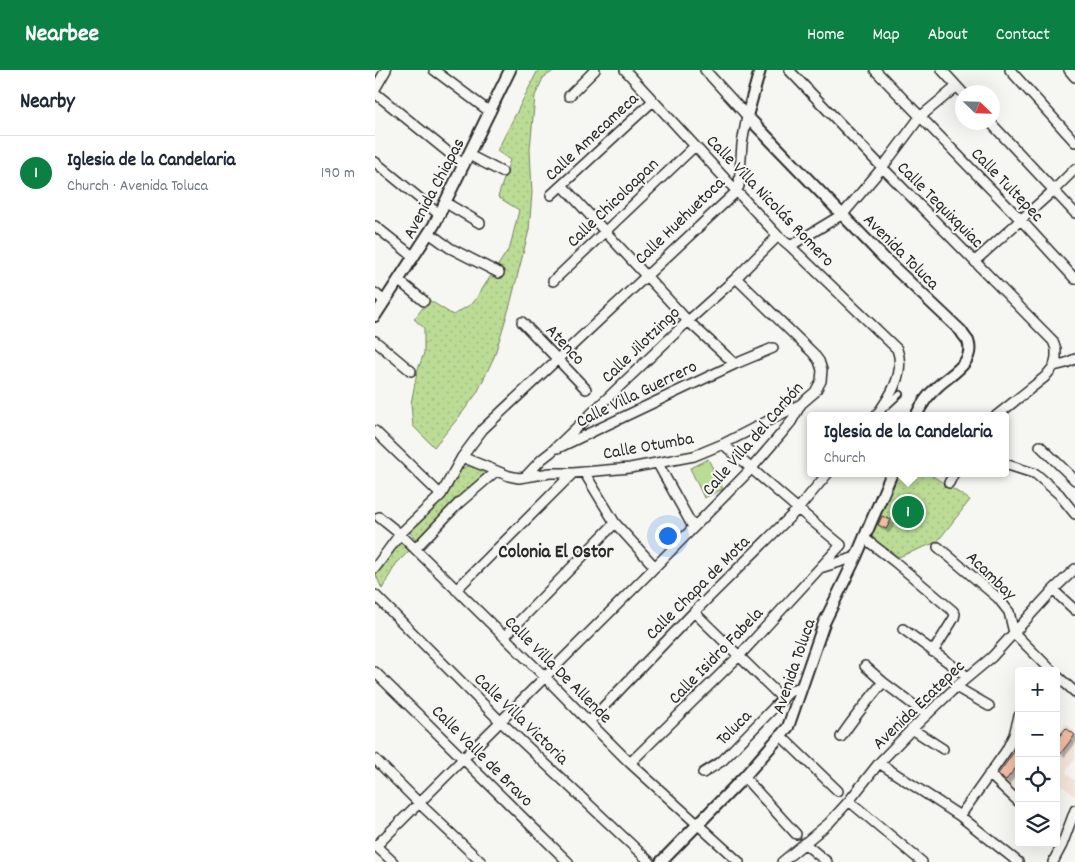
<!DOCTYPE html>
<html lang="en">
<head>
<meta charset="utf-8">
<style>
	:root { --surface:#fff; --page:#f6f6f7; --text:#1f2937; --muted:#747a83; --line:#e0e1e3; --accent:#0b8043 }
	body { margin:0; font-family:Dekko,sans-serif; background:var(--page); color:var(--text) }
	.controls { position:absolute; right:15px; bottom:15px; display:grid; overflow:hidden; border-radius:5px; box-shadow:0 5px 20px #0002 }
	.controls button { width:45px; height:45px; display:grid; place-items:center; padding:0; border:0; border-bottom:1px solid var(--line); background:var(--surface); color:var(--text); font:25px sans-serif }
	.compass { position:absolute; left:580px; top:15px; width:45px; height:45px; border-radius:50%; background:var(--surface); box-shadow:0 5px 20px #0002; rotate:113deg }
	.you { position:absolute; left:292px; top:465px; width:18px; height:18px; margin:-12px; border:4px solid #fff; border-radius:50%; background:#1a73e8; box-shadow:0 0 0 8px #1a73e833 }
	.badge { display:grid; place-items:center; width:32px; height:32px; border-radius:50%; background:var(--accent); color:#fff; font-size:16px; font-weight:700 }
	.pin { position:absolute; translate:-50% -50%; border:2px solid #fff; box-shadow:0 1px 5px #0006 }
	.popup { position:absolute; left:432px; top:342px; width:202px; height:65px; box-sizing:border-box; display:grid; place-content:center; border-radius:5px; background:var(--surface); filter:drop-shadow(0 1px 4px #0005); font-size:16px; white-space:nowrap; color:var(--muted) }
	.popup b { font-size:19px; color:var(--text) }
	.popup::after { content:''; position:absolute; left:50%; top:100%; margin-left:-10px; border:10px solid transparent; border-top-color:var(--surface) }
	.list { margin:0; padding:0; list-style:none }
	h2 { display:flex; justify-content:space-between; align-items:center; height:65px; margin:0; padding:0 20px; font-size:21px }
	h2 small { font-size:16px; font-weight:400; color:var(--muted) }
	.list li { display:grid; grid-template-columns:32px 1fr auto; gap:15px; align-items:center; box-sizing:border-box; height:75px; padding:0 20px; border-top:1px solid var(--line) }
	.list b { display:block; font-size:19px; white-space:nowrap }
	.list p { margin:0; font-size:16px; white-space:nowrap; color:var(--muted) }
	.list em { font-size:16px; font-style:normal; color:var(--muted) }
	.icon { flex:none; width:28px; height:28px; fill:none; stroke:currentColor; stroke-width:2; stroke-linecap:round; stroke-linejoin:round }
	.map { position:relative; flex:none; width:700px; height:792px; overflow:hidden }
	header { display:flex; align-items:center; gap:30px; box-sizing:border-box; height:70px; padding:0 25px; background:var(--accent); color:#fff }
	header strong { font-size:24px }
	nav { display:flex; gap:28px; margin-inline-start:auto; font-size:18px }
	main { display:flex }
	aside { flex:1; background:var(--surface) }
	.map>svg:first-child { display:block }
	.built { fill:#f4e5da }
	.grass { fill:url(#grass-dots); stroke:#738460 }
	.garden { fill:#bbdc95; stroke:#738460 }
	.building { fill:#f1bca3; stroke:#2b2b2b; filter:url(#shadow) }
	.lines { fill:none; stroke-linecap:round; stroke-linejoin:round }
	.service-casing { stroke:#2b2b2b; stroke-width:8 }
	.minor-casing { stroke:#2b2b2b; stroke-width:12 }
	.tertiary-casing { stroke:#2b2b2b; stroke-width:14 }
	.service { stroke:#f6f6f2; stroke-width:4.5 }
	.minor { stroke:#f6f6f2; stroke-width:9 }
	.tertiary { stroke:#f6f6f2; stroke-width:10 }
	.labels { text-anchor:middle; stroke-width:4; stroke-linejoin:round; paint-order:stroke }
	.street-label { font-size:18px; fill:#2b2b2b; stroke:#f6f6f2 }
	.neighbourhood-label { font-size:19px; font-weight:bold; fill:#2b2b2b; stroke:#f6f6f2 }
</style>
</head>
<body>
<header>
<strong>Nearbee</strong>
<nav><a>Home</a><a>Map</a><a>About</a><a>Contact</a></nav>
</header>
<main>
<aside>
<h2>Nearby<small></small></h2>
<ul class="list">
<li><span class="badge">1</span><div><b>Iglesia de la Candelaria</b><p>Church · Avenida Toluca</p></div><em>190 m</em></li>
</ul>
</aside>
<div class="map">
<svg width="700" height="792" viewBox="0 0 700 792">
	<defs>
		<pattern id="grass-dots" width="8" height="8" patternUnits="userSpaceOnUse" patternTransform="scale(1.25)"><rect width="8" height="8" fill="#bbdc95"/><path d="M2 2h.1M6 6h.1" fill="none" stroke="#a1bd81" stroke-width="1.8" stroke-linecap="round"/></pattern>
		<filter id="shadow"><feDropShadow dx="3.5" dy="3.5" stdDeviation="0" flood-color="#0004"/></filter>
	</defs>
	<rect width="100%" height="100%" fill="#f6f6f2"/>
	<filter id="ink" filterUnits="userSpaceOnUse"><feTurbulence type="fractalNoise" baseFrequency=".02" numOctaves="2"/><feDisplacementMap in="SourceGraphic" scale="10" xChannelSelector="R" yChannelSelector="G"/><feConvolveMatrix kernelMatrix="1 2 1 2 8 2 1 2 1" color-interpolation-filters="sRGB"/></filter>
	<g filter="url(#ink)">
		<path class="built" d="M691 654 700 662V689L690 702 700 711V726L683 713 681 714V667Z
			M644 658V728L619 705 637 679Z"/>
		<path class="grass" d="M165 0H180L168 8 160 26 155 79 157 123 154 160 135 235 119 287 102 323 84 347 59 377 38 356 36 334 42 302 49 283V258L39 249 54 230 78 245 98 233 135 177 144 140 123 127 135 90 122 81 162 2Z
			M96 395 115 402 43 471 33 461 68 428 86 399Z
			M524 403H553L595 430 562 472 521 488 494 471Z
			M26 473 34 481 21 494 7 519 1 505 11 487Z"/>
		<path class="garden" d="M333 389 348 419 329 428 315 398Z"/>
		<path class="building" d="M543 433 544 448 523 450 522 435Z
			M507 446 516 450 511 459 503 455Z
			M691 658 700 665 686 683 681 679V670Z
			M644 675V694L631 710 623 704Z"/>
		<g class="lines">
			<defs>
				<path id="service" d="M512 336 525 324"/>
				<path id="minor" d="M59 0 115 42
					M250 0 403 166 415 176 522 279C531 303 515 327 501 346
					M414 0 502 92 678 271 681 279V287L679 296 670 307 621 346
					M500 0 646 150 700 209
					M567 0 588 23
					M635 0 700 72
					M694 0 700 7
					M0 19 11 0
					M0 23 89 95
					M194 26 220 0
					M615 52 700 143
					M94 85 127 102
					M0 92 65 145
					M187 115 313 251 360 294
					M176 125 278 31
					M71 133 105 153
					M0 156 39 187
					M54 163 75 178 124 203
					M415 176 468 144 507 98 545 47 581 17
					M600 191 679 120 700 99
					M23 210 49 231
					M178 211 320 76
					M0 223 9 231
					M147 252 211 319
					M0 271 36 301
					M679 296 691 293 700 289
					M0 361 66 425
					M665 376 700 410
					M183 378 360 294 398 278
					M87 387 134 406 144 408 175 403H198L255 398 319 386 348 374 426 334
					M283 394 318 457
					M630 394 661 404 684 424 700 444
					M209 402 240 453 280 497
					M150 407 167 389 176 382 313 251 361 208 403 166
					M574 413 579 403
					M4 447 25 464 170 607 214 652 255 693 364 792
					M489 468 520 492 578 541 580 544 579 548 558 582
					M563 477 623 528 634 542 639 563 677 601
					M40 479 84 433 121 401
					M0 498 25 464 66 425 87 387 108 359 361 122 364 116 367 74 372 46 330 0
					M445 498 481 487
					M81 520 198 403
					M678 520 700 540
					M0 525 125 651 275 792
					M319 542 408 629
					M528 559 593 607
					M129 567 240 453
					M490 596 508 612 552 645
					M0 602 193 792
					M681 605 700 622
					M581 617 614 636
					M214 652 319 542 423 439 453 403
					M537 659 568 679
					M406 666 463 721
					M466 667C479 647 494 630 508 612
					M0 689 44 733 106 792
					M255 693 364 586 466 475 423 439 348 374
					M504 693 585 746 643 792
					M328 703 347 691 413 623 419 619 427 617
					M614 704 644 732
					M369 707 421 764
					M474 731 547 792
					M585 746 631 681 639 665 644 646
					M429 773 452 792
					M0 775 18 792
					M0 777 274 503 376 399 406 364 416 352 426 334 440 322 446 311 447 300 444 291 438 283 361 208
					M407 792 454 753 474 731 504 693 537 659 581 617 617 587 678 520 700 499
					M678 792 687 775 700 740"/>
				<path id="tertiary" d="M385 0 372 46 510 189 586 261C588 265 591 268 593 271 601 293 574 305 562 317 553 325 546 335 541 346
					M0 246 59 155 135 0
					M286 792 369 707 413 657 449 553 481 487 517 403"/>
			</defs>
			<use href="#service" class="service-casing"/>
			<use href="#minor" class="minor-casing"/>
			<use href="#tertiary" class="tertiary-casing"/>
			<use href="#service" class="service"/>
			<use href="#minor" class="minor"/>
			<use href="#tertiary" class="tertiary"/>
		</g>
	</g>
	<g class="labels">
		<g class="street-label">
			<text transform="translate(216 66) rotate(-43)" y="6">Calle Amecameca</text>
			<text transform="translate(633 114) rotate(46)" y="6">Calle Tultepec</text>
			<text transform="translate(58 118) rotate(-62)" y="6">Avenida Chiapas</text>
			<text transform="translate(396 130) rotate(46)" y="6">Calle Villa Nicolás Romero</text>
			<text transform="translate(237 132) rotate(-44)" y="6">Calle Chicoloapan</text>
			<text transform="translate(566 134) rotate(45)" y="6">Calle Tequixquiac</text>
			<text transform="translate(304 150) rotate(-44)" y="6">Calle Huehuetoca</text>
			<text transform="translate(527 181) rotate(45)" y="6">Avenida Toluca</text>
			<text transform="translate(191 274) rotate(47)" y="6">Atenco</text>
			<text transform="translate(265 274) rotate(-44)" y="6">Calle Jilotzingo</text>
			<text transform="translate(261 323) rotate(-26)" y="6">Calle Villa Guerrero</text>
			<text transform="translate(377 368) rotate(-49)" y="6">Calle Villa del Carbón</text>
			<text transform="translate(273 375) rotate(-10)" y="6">Calle Otumba</text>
			<text transform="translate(617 505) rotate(44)" y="6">Acambay</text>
			<text transform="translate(322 517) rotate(-45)" y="6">Calle Chapa de Mota</text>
			<text transform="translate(340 585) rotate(-46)" y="6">Calle Isidro Fabela</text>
			<text transform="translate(418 596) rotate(-71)" y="6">Avenida Toluca</text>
			<text transform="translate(184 599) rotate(45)" y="6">Calle Villa De Allende</text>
			<text transform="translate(543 634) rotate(-44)" y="6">Avenida Ecatepec</text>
			<text transform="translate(147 648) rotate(44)" y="6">Calle Villa Victoria</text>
			<text transform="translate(358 657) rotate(-45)" y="6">Toluca</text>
			<text transform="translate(108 685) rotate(45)" y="6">Calle Valle de Bravo</text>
		</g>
		<g class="neighbourhood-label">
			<text x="181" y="487">Colonia El Ostor</text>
		</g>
	</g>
</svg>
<div class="controls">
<button>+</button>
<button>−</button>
<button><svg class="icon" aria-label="locate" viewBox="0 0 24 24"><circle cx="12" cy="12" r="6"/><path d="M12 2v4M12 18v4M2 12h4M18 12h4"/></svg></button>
<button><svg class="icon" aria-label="layers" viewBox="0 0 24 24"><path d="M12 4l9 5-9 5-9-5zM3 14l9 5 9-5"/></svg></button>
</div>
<svg class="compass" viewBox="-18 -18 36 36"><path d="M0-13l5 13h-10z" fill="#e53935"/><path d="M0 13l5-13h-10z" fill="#747a83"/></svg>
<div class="you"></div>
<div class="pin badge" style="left:533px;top:442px">1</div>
<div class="popup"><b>Iglesia de la Candelaria</b>Church</div>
</div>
</main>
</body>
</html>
